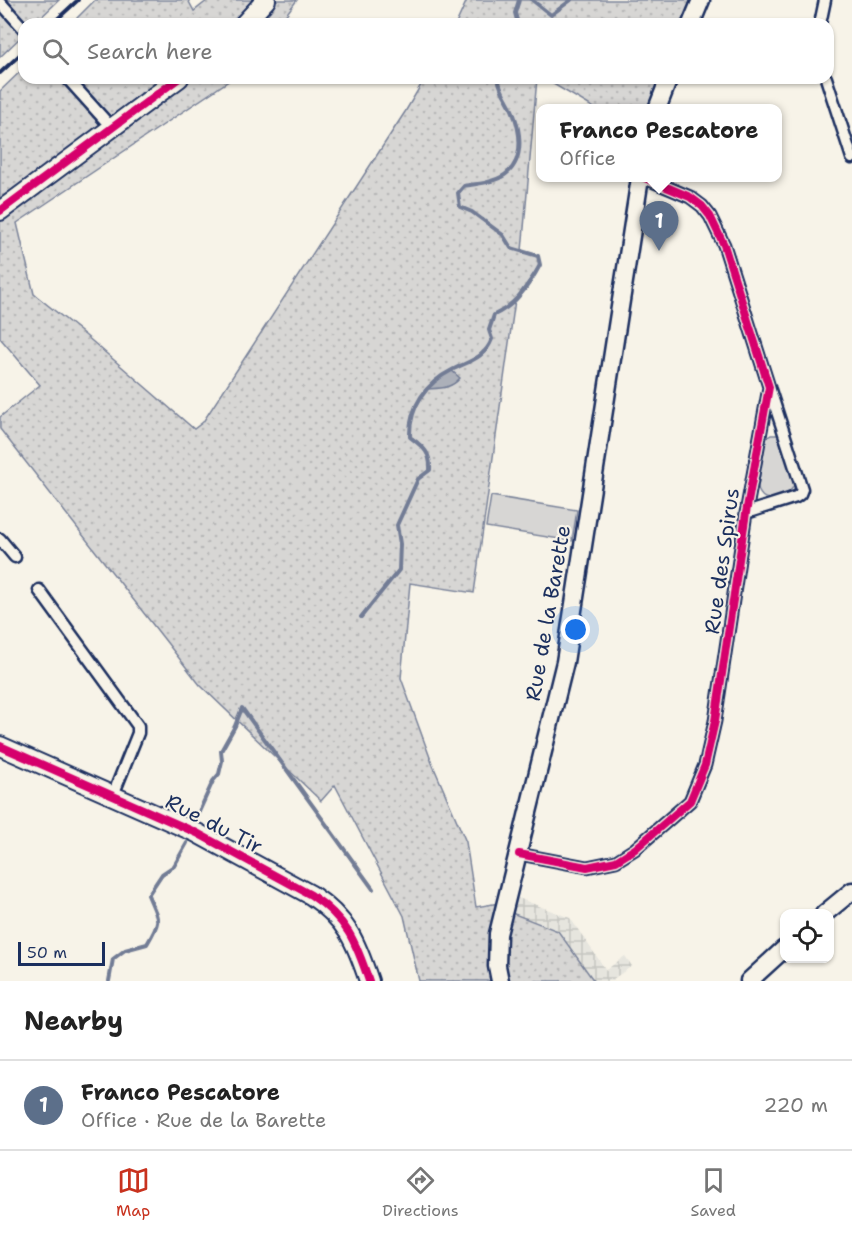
<!DOCTYPE html>
<html lang="en">
<head>
<meta charset="utf-8">
<style>
	:root { --surface:#fff; --page:#f2f2f2; --text:#222; --muted:#767676; --line:#e0e0e0; --accent:#c8321e }
	body { margin:0; font-family:"Shantell Sans",sans-serif; background:var(--page); color:var(--text) }
	.controls { position:absolute; right:18px; bottom:18px; display:grid; overflow:hidden; border-radius:12px; box-shadow:0 2px 4px #0004 }
	.controls button { width:54px; height:54px; display:grid; place-items:center; padding:0; border:0; border-bottom:2px solid var(--line); background:var(--surface); color:var(--text); font:30px sans-serif }
	.scale { position:absolute; left:18px; bottom:15px; width:87px; box-sizing:border-box; padding-left:6px; border:3px solid #1b2f5e; border-top:0; font-size:16px; line-height:21px; white-space:nowrap; color:#1b2f5e; -webkit-text-stroke:4px #f7f3e8; paint-order:stroke }
	.you { position:absolute; left:576px; top:630px; width:21px; height:21px; margin:-15px; border:4px solid #fff; border-radius:50%; background:#1a73e8; box-shadow:0 0 0 9px #1a73e833 }
	.badge { display:grid; place-items:center; width:39px; height:39px; border-radius:50%; background:var(--accent); color:#fff; font-size:20px; font-weight:700 }
	.pin { position:absolute; translate:-50% -50px; filter:drop-shadow(0 2px 3px #0008) }
	.pin::after { content:''; position:absolute; top:32px; width:21px; height:18px; background:inherit; clip-path:polygon(0 0,100% 0,50% 100%) }
	.popup { position:absolute; left:536px; top:104px; width:246px; height:78px; box-sizing:border-box; display:grid; place-content:center; border-radius:12px; background:var(--surface); filter:drop-shadow(0 2px 4px #0005); font-size:20px; white-space:nowrap; color:var(--muted) }
	.popup b { font-size:22px; color:var(--text) }
	.popup::after { content:''; position:absolute; left:50%; top:100%; margin-left:-12px; border:12px solid transparent; border-top-color:var(--surface) }
	.list { margin:0; padding:0; list-style:none }
	h2 { display:flex; justify-content:space-between; align-items:center; height:78px; margin:0; padding:0 24px; font-size:26px }
	h2 small { font-size:20px; font-weight:400; color:var(--muted) }
	.list li { display:grid; grid-template-columns:39px 1fr auto; gap:18px; align-items:center; box-sizing:border-box; height:90px; padding:0 24px; border-top:2px solid var(--line) }
	.list b { display:block; font-size:22px; white-space:nowrap }
	.list p { margin:0; font-size:20px; white-space:nowrap; color:var(--muted) }
	.list em { font-size:20px; font-style:normal; color:var(--muted) }
	.icon { flex:none; width:33px; height:33px; fill:none; stroke:currentColor; stroke-width:2; stroke-linecap:round; stroke-linejoin:round }
	.map { position:relative; flex:none; width:852px; height:981px; overflow:hidden }
	.search { position:absolute; background:var(--surface); box-shadow:0 2px 4px #0004; left:18px; right:18px; top:18px; height:66px; display:flex; align-items:center; gap:15px; box-sizing:border-box; padding:0 21px; border-radius:18px; color:var(--muted); font-size:22px }
	.sheet { height:168px; background:var(--surface) }
	nav { display:flex; justify-content:space-around; align-items:center; box-sizing:border-box; height:84px; border-top:2px solid var(--line); background:var(--surface); font-size:16px; color:var(--muted) }
	nav a { display:grid; justify-items:center; gap:3px }
	nav .on { color:var(--accent) }
	.map>svg:first-child { display:block }
	.industrial { fill:url(#industrial-grid) }
	.grass { fill:url(#grass-dots); stroke:#798299; stroke-width:1.5 }
	.green { fill:#d7d6d4; stroke:#798299; stroke-width:1.5 }
	.water { fill:#acb0b9; stroke:#727c95; stroke-width:1.5 }
	.lines { fill:none; stroke-linecap:round; stroke-linejoin:round }
	.stream { stroke:#727c95; stroke-width:4 }
	.street-casing { stroke:#1b2f5e; stroke-width:15 }
	.secondary-casing { stroke:#1b2f5e; stroke-width:21 }
	.primary-casing { stroke:#1b2f5e; stroke-width:22 }
	.street { stroke:#f7f3e8; stroke-width:10 }
	.secondary { stroke:#f7f3e8; stroke-width:16 }
	.primary { stroke:#f7f3e8; stroke-width:18 }
	.rail { stroke:#1b2f5e; stroke-width:4 }
	.cycleway-casing { stroke:#f7f3e8; stroke-width:11 }
	.cycleway { stroke:#d6006c; stroke-width:8 }
	.labels { text-anchor:middle; stroke-width:4.5; stroke-linejoin:round; paint-order:stroke }
	.street-label { font-size:21px; fill:#1b2f5e; stroke:#f7f3e8 }
</style>
</head>
<body>
<div class="map">
<svg width="852" height="981" viewBox="0 0 852 981">
	<defs>
		<pattern id="industrial-grid" width="8" height="8" patternUnits="userSpaceOnUse" patternTransform="scale(1.5)"><rect width="8" height="8" fill="#e6e5de"/><path d="M0 4h8M4 0v8" fill="none" stroke="#c5c5c1"/></pattern>
		<pattern id="grass-dots" width="8" height="8" patternUnits="userSpaceOnUse" patternTransform="scale(1.5)"><rect width="8" height="8" fill="#d7d6d4"/><path d="M2 2h.1M6 6h.1" fill="none" stroke="#b8b8b8" stroke-width="1.8" stroke-linecap="round"/></pattern>
	</defs>
	<rect width="100%" height="100%" fill="#f7f3e8"/>
	<filter id="ink" filterUnits="userSpaceOnUse"><feTurbulence type="fractalNoise" baseFrequency=".0167" numOctaves="2"/><feDisplacementMap in="SourceGraphic" scale="12" xChannelSelector="R" yChannelSelector="G"/><feConvolveMatrix kernelMatrix="1 2 1 2 8 2 1 2 1" color-interpolation-filters="sRGB"/></filter>
	<g filter="url(#ink)">
		<path class="industrial" d="M508 894 570 918 606 970 625 956 632 966 613 979 614 981H594L558 931 504 911Z"/>
		<path class="grass" d="M0 0H59L34 24H24V34L0 57Z
			M95 0H188L194 11 208 0H297L279 24H71Z
			M467 0H701L691 24H456Z
			M24 68V78H57L94 109 73 78H233L17 223 34 294 85 335 194 429 203 422 405 112 425 78H537L522 251 538 256 540 265 515 300 474 593 410 583 401 678 432 763 466 842 476 907 499 903 504 910 558 931 594 981H419L404 916 335 785 321 801 200 685 0 429V417L40 385 0 338V91Z
			M543 78H669L657 109 594 108Z"/>
		<path class="green" d="M771 435H779C783 446 795 470 795 481 794 496 761 510 758 487L765 439Z
			M491 496 577 510 572 541 486 527Z"/>
		<path class="water" d="M451 370 460 378C451 389 440 388 426 389Z"/>
		<g class="lines">
			<path class="stream" d="M532 0 551 15 571 0
				M518 24 515 13 519 0
				M361 617 399 570 400 544 397 525 418 479 430 470C431 452 423 447 410 437 409 407 426 383 452 370 469 361 485 358 492 339L489 330 494 315C514 306 530 284 540 265L538 256 511 248 503 235 472 212 460 207 458 193 464 186C473 184 483 184 491 181 525 172 523 138 513 112 507 97 502 96 498 78
				M198 814 213 781 219 774 222 761 221 751 235 726 242 708 373 889
				M109 981 113 959 125 950 147 944C162 919 159 921 148 895L162 874 174 866 187 843"/>
			<defs>
				<path id="street" d="M0 2 24 29
					M820 24 825 0
					M67 78 112 128
					M826 78 852 158
					M746 513 796 497 800 494 802 489 770 390
					M0 539 15 557
					M39 590 138 726V733L113 795
					M519 854 587 867 616 861 635 849 690 801 705 765 715 721 746 513 769 387 724 245 710 216 702 206 690 197 645 178"/>
				<path id="secondary" d="M691 24 701 0
					M657 109 669 78
					M824 914 852 891
					M500 981 497 966 498 934 565 662 640 178
					M749 981 784 949"/>
				<path id="primary" d="M244 24 266 0
					M0 211 179 78
					M0 746 197 833 311 895C347 919 356 942 369 981"/>
			</defs>
			<use href="#street" class="street-casing"/>
			<use href="#secondary" class="secondary-casing"/>
			<use href="#primary" class="primary-casing"/>
			<use href="#street" class="street"/>
			<use href="#secondary" class="secondary"/>
			<use href="#primary" class="primary"/>
			<path class="rail" d="M52 24 78 0
				M0 73 24 51"/>
			<defs>
				<path id="cycleway" d="M0 211 179 78
					M0 746 197 833 311 895C347 919 356 942 369 981
					M519 854 587 867 616 861 635 849 690 801 705 765 715 721 746 513 769 387 724 245 710 216 702 206 690 197 645 178"/>
			</defs>
			<use href="#cycleway" class="cycleway-casing"/>
			<use href="#cycleway" class="cycleway"/>
		</g>
	</g>
	<g class="labels">
		<g class="street-label">
			<text transform="translate(722 561) rotate(-82)" y="7">Rue des Spirus</text>
			<text transform="translate(548 613) rotate(-80)" y="7">Rue de la Barette</text>
			<text transform="translate(214 824) rotate(27)" y="7">Rue du Tir</text>
		</g>
	</g>
</svg>
<div class="controls">
<button><svg class="icon" aria-label="locate" viewBox="0 0 24 24"><circle cx="12" cy="12" r="6"/><path d="M12 2v4M12 18v4M2 12h4M18 12h4"/></svg></button>
</div>
<div class="scale">50 m</div>
<div class="you"></div>
<div class="pin badge" style="left:659px;top:251px;background:#5c6f8a">1</div>
<div class="popup"><b>Franco Pescatore</b>Office</div>
<div class="search"><svg class="icon" aria-label="search" viewBox="0 0 24 24"><circle cx="10" cy="10" r="6"/><path d="M15 15l6 6"/></svg>Search here</div>
</div>
<section class="sheet">
<h2>Nearby<small></small></h2>
<ul class="list">
<li><span class="badge" style="background:#5c6f8a">1</span><div><b>Franco Pescatore</b><p>Office · Rue de la Barette</p></div><em>220 m</em></li>
</ul>
</section>
<nav>
<a class="on"><svg class="icon" aria-label="map" viewBox="0 0 24 24"><path d="M3 6l6-2 6 2 6-2v14l-6 2-6-2-6 2zM9 4v14M15 6v14"/></svg>Map</a>
<a><svg class="icon" aria-label="directions" viewBox="0 0 24 24"><path d="M12 3l9 9-9 9-9-9zM9 14v-3h6M13 9l2 2-2 2"/></svg>Directions</a>
<a><svg class="icon" aria-label="saved" viewBox="0 0 24 24"><path d="M7 4h10v16l-5-4-5 4z"/></svg>Saved</a>
</nav>
</body>
</html>
